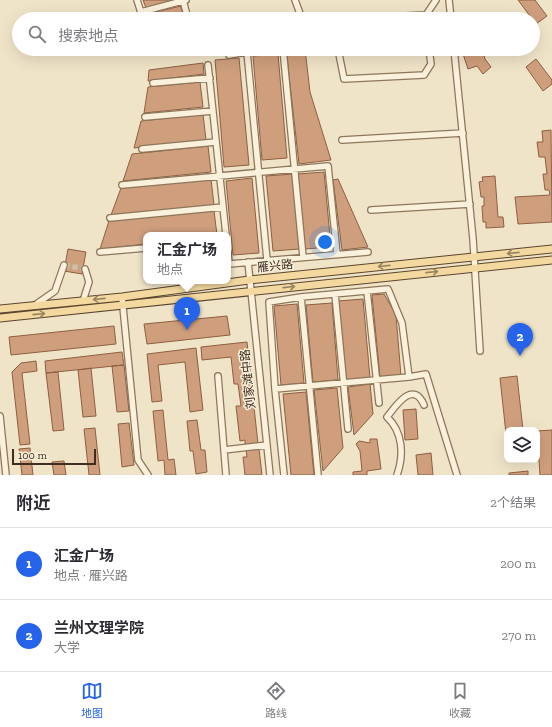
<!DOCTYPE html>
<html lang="zh">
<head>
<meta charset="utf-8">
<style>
	:root { --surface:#fff; --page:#f7f7f7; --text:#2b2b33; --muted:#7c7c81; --line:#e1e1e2; --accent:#2563eb }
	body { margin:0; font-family:"Zilla Slab","Noto Sans SC",serif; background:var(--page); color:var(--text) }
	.controls { position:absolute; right:12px; bottom:12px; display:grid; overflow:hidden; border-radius:8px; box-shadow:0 4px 16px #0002 }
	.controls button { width:36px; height:36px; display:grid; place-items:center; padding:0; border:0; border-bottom:1px solid var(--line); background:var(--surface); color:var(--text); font:20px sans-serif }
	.scale { position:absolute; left:12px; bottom:10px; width:84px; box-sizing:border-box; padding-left:4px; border:2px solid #3d2e20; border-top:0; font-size:11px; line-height:14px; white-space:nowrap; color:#3d2e20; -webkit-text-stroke:3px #f7eed8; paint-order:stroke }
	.you { position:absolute; left:325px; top:242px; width:14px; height:14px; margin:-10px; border:3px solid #fff; border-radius:50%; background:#1a73e8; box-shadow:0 0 0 6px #1a73e833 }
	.badge { display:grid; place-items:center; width:26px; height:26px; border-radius:50%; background:var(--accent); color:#fff; font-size:13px; font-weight:700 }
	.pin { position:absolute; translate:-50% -33px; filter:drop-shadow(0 1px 2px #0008) }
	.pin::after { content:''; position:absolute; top:21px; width:14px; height:12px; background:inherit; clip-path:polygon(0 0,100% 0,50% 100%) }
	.popup { position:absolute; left:143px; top:232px; width:88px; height:52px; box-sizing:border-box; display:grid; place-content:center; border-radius:8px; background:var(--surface); filter:drop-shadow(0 1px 3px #0005); font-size:13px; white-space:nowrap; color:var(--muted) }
	.popup b { font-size:15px; color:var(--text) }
	.popup::after { content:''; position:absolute; left:50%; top:100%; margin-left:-8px; border:8px solid transparent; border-top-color:var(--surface) }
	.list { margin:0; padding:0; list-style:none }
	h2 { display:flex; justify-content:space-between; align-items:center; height:52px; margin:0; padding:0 16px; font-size:17px }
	h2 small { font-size:13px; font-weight:400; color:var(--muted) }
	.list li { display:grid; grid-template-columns:26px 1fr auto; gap:12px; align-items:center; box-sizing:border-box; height:72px; padding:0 16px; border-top:1px solid var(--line) }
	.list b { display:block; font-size:15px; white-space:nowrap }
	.list p { margin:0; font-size:13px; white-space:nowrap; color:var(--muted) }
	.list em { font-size:13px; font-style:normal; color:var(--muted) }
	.icon { flex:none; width:22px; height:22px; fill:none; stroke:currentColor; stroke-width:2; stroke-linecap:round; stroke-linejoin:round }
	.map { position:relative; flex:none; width:552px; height:475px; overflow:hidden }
	.search { position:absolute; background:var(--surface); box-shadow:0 4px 16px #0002; left:12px; right:12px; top:12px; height:44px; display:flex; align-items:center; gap:10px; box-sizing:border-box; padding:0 14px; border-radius:22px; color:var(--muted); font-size:15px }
	.sheet { height:196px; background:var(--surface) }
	nav { display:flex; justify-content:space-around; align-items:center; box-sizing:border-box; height:56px; border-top:1px solid var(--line); background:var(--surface); font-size:11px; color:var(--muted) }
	nav a { display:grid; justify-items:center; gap:2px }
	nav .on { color:var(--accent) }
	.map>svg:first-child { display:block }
	.building { fill:#cf9f7d; stroke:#8d5f41 }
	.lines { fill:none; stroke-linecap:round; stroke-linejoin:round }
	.minor-tunnel { stroke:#ccc0a6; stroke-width:5.5; stroke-dasharray:5.5 3; stroke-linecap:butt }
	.minor-casing { stroke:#8d765c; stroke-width:8 }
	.major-casing { stroke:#5b4430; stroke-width:9 }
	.minor { stroke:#faf1dc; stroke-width:5.5 }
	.major { stroke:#f3d9a0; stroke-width:7 }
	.oneway { stroke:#988460 }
	.labels { text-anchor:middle; stroke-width:3; stroke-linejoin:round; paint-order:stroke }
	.street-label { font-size:12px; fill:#3d2e20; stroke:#f7eed8 }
</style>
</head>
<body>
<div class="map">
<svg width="552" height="475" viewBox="0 0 552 475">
	<rect width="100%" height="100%" fill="#f0e4c8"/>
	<path class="building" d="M143 0H177L146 8Z
		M518 0H535L547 16 536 24Z
		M181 6 184 19H149L147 14Z
		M286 49H305L310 92 331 160 299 164Z
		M471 49H482L485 59 491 67 483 74 477 66 468 69 463 54 472 51Z
		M278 54 287 158 262 160 253 56Z
		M239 58 249 165 224 167 215 60Z
		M536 59 552 80V84L543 91 526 67Z
		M203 63 204 74 148 81 149 70Z
		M200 82 203 107 144 113 148 87Z
		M203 114 206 140 134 148 141 121Z
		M551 130 552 222 518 224 515 197 550 195 549 190H545L543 174H547L545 157H539L537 142H543L542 131Z
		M208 146 211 172 123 181 132 154Z
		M324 172 331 247 305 249 298 174Z
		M293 174 299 249 273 251 266 176Z
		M495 176 498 217H503L504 227 486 228V222H483L482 206H484V197H481L479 182 483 181 482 177Z
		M252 178 259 253 233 255 226 181Z
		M211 179 214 205 111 215 121 188Z
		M338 179 368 247 342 250 333 180Z
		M214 211 217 235H146V244L100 249 109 221Z
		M68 249 86 252 82 274 64 271Z
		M384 294 396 315 401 376 380 377 372 295Z
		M363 299 370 378 345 380 338 301Z
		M332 303 338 380 313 382 306 305Z
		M297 304 304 383 281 385 274 306Z
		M227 316 230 335 147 344 144 324Z
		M114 326 116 344 11 355 9 337Z
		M247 342 258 444 245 445V440L240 441 236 406H241L238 384H234L231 357 202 360 201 347Z
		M196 348 203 410 190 412 185 362 158 365 162 401 152 402 147 354Z
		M122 352 124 365 46 373 45 361Z
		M36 361 37 371 22 373 30 444 20 445 12 372 21 363Z
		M124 365 129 411 117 412 112 366Z
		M91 368 96 416 83 417 78 370Z
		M58 372 64 430 53 431 46 373Z
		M517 376 523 430H507V443L500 378Z
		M370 384 373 414 354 435 348 387Z
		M337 388 343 448 323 471 314 390Z
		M306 392 314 475H291L283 394Z
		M416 409 418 439 405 440 403 410Z
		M163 410 168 460 174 459 176 475H165L164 460 158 461 153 411Z
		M197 420 201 450H205L207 472 196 474 193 451H190L187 421Z
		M129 423 134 465 122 467 118 424Z
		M95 428 100 475H89L84 429Z
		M552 430V475H540L537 431Z
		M370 439H377L381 469 367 471V475H353V472L362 471 360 451 356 444 359 441 370 443Z
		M30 448 33 475H22L19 449Z
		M259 449 262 475H245L243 457H247L246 450Z
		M431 453 433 475H418L416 455Z
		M64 461 66 475H54L52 462Z
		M528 471V475H509V473Z"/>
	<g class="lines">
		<path class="minor-tunnel" d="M64 265 85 269"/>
		<defs>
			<path id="minor" d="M137 0 143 19
				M183 0 188 19
				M295 0 302 19
				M449 0 451 19
				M141 12 186 0
				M217 19 224 17
				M339 19 426 15
				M427 19 426 15 436 0
				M283 49 303 257
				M338 49 344 79 424 75 431 64 429 49
				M454 49 473 239 480 351
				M247 52 267 260
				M229 55 264 49
				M208 65 226 235
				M153 83 210 78
				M145 117 213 111
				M342 140 463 133
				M142 149 216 142
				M122 185 328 166 337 254
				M371 210 470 204
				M110 218 223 207
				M100 252 146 248
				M228 252 229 264 368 252
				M248 262 270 475
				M367 291 379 403
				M335 294 348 429
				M122 297 138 460 148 475
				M301 297 318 475
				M83 301 89 282 85 269
				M35 305 55 291 64 265
				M218 376 226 475
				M409 377 426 374 457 475
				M275 389 409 377 402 323 388 289 301 297 269 302 275 389 284 475
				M0 416 6 475
				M224 450 267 445
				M397 475C404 455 403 432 387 417 395 407 413 379 424 405"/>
			<path id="major" d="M0 309 122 297 249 280 552 249
				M0 318 552 260"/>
		</defs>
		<use href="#minor" class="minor-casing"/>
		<use href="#major" class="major-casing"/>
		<use href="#minor" class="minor"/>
		<use href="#major" class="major"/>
	</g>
	<defs><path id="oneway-shaft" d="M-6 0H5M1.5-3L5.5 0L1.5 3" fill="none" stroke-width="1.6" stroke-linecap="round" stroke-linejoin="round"/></defs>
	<g class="oneway">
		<use href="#oneway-shaft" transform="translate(513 253) rotate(174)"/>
		<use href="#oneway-shaft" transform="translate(384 266) rotate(174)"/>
		<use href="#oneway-shaft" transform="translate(432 272) rotate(-6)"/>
		<use href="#oneway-shaft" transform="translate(289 287) rotate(-6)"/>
		<use href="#oneway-shaft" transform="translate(99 299) rotate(174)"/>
		<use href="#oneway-shaft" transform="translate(39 314) rotate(-6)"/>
	</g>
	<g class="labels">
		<g class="street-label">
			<text transform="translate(275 266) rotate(-6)" y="4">雁兴路</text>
			<text transform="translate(248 379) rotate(-96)" y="4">刘家滩中路</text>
		</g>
	</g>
</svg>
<div class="controls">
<button><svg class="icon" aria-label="layers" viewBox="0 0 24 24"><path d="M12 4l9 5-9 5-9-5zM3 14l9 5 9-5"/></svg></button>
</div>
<div class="scale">100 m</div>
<div class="you"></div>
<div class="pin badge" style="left:187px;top:330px">1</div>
<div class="popup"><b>汇金广场</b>地点</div>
<div class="pin badge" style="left:520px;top:356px">2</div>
<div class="search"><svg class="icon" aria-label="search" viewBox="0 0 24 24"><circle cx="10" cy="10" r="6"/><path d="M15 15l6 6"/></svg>搜索地点</div>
</div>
<section class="sheet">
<h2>附近<small>2个结果</small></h2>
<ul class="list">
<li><span class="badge">1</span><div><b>汇金广场</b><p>地点 · 雁兴路</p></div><em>200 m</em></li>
<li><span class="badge">2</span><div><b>兰州文理学院</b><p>大学</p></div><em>270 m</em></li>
</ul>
</section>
<nav>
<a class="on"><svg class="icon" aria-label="map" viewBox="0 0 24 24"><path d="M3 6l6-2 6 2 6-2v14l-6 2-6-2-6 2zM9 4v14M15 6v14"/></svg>地图</a>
<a><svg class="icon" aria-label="directions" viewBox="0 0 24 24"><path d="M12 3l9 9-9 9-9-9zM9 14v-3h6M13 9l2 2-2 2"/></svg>路线</a>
<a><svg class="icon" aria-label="saved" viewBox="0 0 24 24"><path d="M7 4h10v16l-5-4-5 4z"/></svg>收藏</a>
</nav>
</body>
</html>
